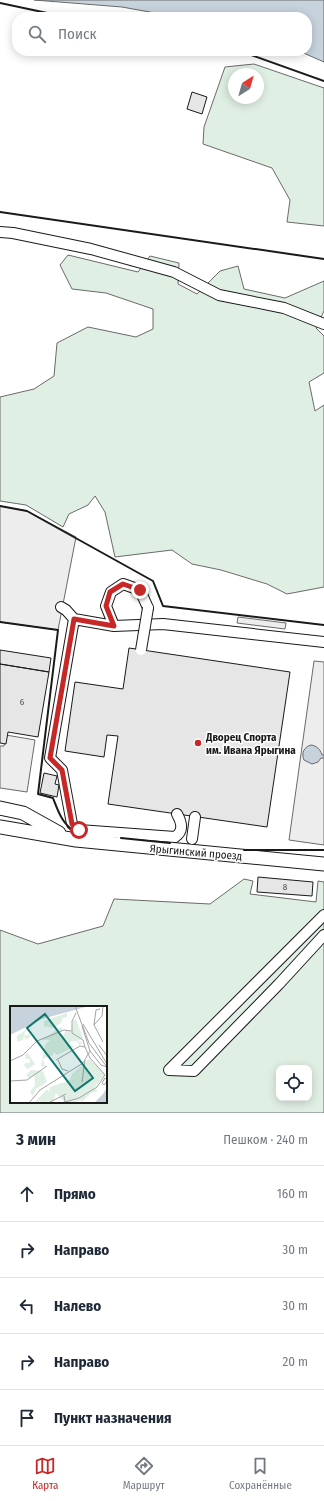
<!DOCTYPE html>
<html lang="ru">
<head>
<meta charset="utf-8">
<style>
	:root { --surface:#fff; --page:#f2f2f3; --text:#1f2937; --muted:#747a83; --line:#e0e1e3; --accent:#c62828 }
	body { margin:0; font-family:"Fira Sans Condensed",sans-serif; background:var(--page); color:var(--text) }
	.controls { position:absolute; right:12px; bottom:12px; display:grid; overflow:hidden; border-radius:8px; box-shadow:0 2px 10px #0003 }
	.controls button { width:36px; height:36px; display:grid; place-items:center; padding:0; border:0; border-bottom:1px solid var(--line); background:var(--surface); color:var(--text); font:20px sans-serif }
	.compass { position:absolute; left:228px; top:68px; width:36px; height:36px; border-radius:50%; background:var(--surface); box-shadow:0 2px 10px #0003; rotate:37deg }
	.stop { position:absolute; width:12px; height:12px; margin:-9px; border:3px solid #c62828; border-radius:50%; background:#fff }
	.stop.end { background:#c62828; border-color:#fff; box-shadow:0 1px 4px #0008 }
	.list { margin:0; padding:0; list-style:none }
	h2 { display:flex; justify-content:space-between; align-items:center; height:52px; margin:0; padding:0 16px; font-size:17px }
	h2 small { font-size:13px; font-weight:400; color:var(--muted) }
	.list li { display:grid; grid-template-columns:26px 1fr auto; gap:12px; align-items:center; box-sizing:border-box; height:56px; padding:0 16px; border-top:1px solid var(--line) }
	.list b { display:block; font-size:15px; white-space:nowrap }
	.list em { font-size:13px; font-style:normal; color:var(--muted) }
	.icon { flex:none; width:22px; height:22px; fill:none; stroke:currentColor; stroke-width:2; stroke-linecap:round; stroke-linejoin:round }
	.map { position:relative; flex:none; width:324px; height:1113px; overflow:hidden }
	.search { position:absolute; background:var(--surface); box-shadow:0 2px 10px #0003; left:12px; right:12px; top:12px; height:44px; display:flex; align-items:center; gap:10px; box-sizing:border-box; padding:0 14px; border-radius:16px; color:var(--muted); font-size:15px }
	.sheet { height:332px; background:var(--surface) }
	nav { display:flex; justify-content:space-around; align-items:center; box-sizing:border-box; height:56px; border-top:1px solid var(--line); background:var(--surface); font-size:11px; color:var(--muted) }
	nav a { display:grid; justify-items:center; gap:2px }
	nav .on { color:var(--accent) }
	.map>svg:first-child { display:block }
	.green { fill:#e0efe3; stroke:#6a6a6a; fill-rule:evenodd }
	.parking { fill:#ededed; stroke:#6a6a6a }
	.water { fill:#c6d2dc; stroke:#6a6a6a }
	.building { fill:#e6e6e6; stroke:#1a1a1a }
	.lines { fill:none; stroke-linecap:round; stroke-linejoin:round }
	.minor-casing { stroke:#1a1a1a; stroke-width:12 }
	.major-casing { stroke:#1a1a1a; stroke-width:15 }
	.minor { stroke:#fff; stroke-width:10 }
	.major { stroke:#fff; stroke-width:13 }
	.minor-bridge-casing { stroke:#1a1a1a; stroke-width:12; stroke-linecap:butt }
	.minor-bridge { stroke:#fff; stroke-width:10 }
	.wall { stroke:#1a1a1a; stroke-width:2 }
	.route { stroke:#c62828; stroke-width:5 }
	.poi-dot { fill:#c62828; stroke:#fff; stroke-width:1.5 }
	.labels { text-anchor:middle; stroke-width:3; stroke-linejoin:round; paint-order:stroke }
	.number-label { font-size:9px; fill:#4d4d4d }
	.poi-label { font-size:11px; font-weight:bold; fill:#1a1a1a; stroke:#fff; text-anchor:start }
	.street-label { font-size:11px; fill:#1a1a1a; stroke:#fff }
	.inset-road { fill:none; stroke:#a3a3a3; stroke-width:1 }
	.view { fill:#0f766e; fill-opacity:0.15; stroke:#0f766e; stroke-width:2 }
	.inset-edge { fill:none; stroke:#1a1a1a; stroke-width:2 }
</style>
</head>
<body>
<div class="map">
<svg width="324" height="1113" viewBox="0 0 324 1113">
	<rect width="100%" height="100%" fill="#fff"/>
	<path class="green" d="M254 64 324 88V226L287 222 290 200 272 168 203 144 204 127 225 67ZM234 74H258V98H234Z
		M68 255 138 272 150 256 179 263 178 284 197 294 220 271 238 266 244 289 285 298 324 281V311L316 328 324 336V373L309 382 315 411 324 405V587L287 594 267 584 221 570 192 564 172 550 115 557 105 512 95 496 88 505 69 514 63 527 26 505 0 501V397L34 389 54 376 57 343 88 327 136 337 153 329V309L106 293 72 289 60 265Z
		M244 879 253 881 250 894 316 902 318 881 324 882V1113H0V930L38 944 103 926 114 899 210 904ZM11 1007H106V1102H11ZM279 1068H309V1098H279Z"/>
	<path class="parking" d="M0 506 27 511 76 537 58 630 0 622Z
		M238 617 286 623 285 629 237 623Z
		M314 661 324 662V845L289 840Z
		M6 735 35 740 27 792 0 788V746H4Z"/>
	<path class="water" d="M34 0H324V62L299 51H307V17H177L122 7Z
		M311 745C317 746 320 749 322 755H324V758H321L318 762 312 764 304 760C301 753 304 747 311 745Z"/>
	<path class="building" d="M192 92 207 97 202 114 187 109Z
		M129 648 290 672 267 827 108 804 118 736 107 735 104 757 65 751 75 682 123 689Z
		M0 650 51 658 49 672 0 664Z
		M0 664 49 672 38 737 8 732 6 744 0 743Z
		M44 773 57 776 55 784 59 785 57 797 40 793Z
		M258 877 313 882 312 896 257 892Z"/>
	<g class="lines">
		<defs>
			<path id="minor" d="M0 232 13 233 91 249 174 272 219 295 284 308 324 324
				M61 607 66 610 74 619 114 626 163 624 324 642
				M74 619 50 758 62 770 72 824 79 830 175 837C184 831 182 823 177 814
				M114 626 106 606 111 592 123 584 140 590 148 608
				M192 839 195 817
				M169 1070 324 915
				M169 1070 194 1071 279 984 324 935"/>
			<path id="major" d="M0 808 23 813 59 833
				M0 827 76 840 324 864"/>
		</defs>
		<use href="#minor" class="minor-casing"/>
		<use href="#major" class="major-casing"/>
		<use href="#minor" class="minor"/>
		<use href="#major" class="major"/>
		<defs>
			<path id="minor-bridge" d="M141 650 148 608"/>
		</defs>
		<use href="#minor-bridge" class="minor-bridge-casing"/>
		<use href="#minor-bridge" class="minor-bridge"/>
		<path class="wall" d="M0 3 66 17
			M240 51 324 81
			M0 212 324 259
			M0 506 27 511 153 581 163 606 324 625
			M0 622 58 630 38 794 53 798C58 811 62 823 74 831
			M121 838 170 843
			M244 850H324"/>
	</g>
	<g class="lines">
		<path class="route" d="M79 830 72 824 62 770 50 758 74 619 114 626 106 606 110 592 123 584 140 590"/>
	</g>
	<circle class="poi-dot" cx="198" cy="743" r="4"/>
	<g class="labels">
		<g class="number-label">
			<text x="22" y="705">6</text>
			<text x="285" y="890">8</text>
		</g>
		<g class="poi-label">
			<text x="206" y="741">Дворец Спорта<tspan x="206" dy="13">им. Ивана Ярыгина</tspan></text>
		</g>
		<g class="street-label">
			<text transform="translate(196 852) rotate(5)" y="4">Ярыгинский проезд</text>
		</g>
	</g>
	<g transform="translate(10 1006)">
		<rect width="97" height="97" fill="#fff"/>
		<path d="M57 7V11L53 12 51 17 43 22 34 20V15ZM66 13 73 32 68 35 73 37 69 39 67 35H61L60 38 64 41 47 49 44 46 43 49 33 53 35 61 31 60 35 39 40 34H32L51 21 53 23 49 26 52 32 56 24 59 26 62 23 63 15ZM20 21 14 27 16 30 20 27V31L16 34 14 30 13 34 7 36V30ZM17 46 25 58 18 63 14 60 15 57H20V53H16L15 50ZM79 53 95 68 84 82 88 85 81 87 74 94 70 97 73 94 67 95 71 92 65 97H55L46 87 43 97 40 95 32 97 29 94 30 97H24L37 83 39 86 40 81 60 74 62 68ZM21 64 33 65 37 76 26 83 23 90 20 86 25 79 24 69 19 72 16 69Z" fill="#e0efe3"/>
		<path d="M0 0H79L32 13 0 29ZM97 82V97H84L93 88Z" fill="#c6d2dc"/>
		<path class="inset-road" d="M65 0 79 37 97 61M93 0 92 10 84 19 93 36M66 7 62 15V27L73 34 75 41M73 18 97 58M84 19 86 4 90 3M72 20 80 45 91 59 97 61M89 39 97 50M46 54 70 40 75 41 80 52 95 69 87 81 69 92 55 96 54 90M48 54 52 63 58 65M0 55 13 49 27 35 54 24 61 25M97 74 95 72 92 77 94 79 97 75M0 75 17 74 37 60M72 76 75 54M19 97 30 84 73 57 80 45M38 97 56 88"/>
		<path class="view" d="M35 8 83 72 65 85 17 22Z"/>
		<rect width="97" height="97" class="inset-edge"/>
	</g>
</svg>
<div class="controls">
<button><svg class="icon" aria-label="locate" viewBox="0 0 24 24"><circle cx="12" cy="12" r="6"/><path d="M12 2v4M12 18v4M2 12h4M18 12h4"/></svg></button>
</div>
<svg class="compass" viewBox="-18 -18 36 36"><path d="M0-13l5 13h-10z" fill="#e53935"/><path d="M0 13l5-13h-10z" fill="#747a83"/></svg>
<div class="stop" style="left:79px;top:830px"></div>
<div class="stop end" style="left:140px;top:590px"></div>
<div class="search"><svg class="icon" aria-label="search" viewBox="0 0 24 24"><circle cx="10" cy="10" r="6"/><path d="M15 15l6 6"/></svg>Поиск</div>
</div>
<section class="sheet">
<h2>3 мин<small>Пешком · 240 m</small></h2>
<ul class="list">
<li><svg class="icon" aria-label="ahead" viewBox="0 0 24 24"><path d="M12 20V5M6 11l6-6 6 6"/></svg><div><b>Прямо</b></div><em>160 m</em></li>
<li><svg class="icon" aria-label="right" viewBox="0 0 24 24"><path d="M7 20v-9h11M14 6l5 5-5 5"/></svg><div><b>Направо</b></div><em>30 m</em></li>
<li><svg class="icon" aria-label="left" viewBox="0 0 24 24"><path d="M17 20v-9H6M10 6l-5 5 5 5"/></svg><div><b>Налево</b></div><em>30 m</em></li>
<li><svg class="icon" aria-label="right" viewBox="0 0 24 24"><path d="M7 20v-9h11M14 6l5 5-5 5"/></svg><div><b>Направо</b></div><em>20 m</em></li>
<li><svg class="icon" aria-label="arrive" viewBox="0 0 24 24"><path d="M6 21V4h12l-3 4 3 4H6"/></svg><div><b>Пункт назначения</b></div></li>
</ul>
</section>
<nav>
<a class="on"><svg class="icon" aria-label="map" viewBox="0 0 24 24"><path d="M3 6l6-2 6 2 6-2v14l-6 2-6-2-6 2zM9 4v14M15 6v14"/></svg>Карта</a>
<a><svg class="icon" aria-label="directions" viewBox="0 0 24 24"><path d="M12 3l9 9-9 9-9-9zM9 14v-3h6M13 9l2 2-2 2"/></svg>Маршрут</a>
<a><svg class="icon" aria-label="saved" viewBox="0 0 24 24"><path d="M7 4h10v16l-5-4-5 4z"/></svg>Сохранённые</a>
</nav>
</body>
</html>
